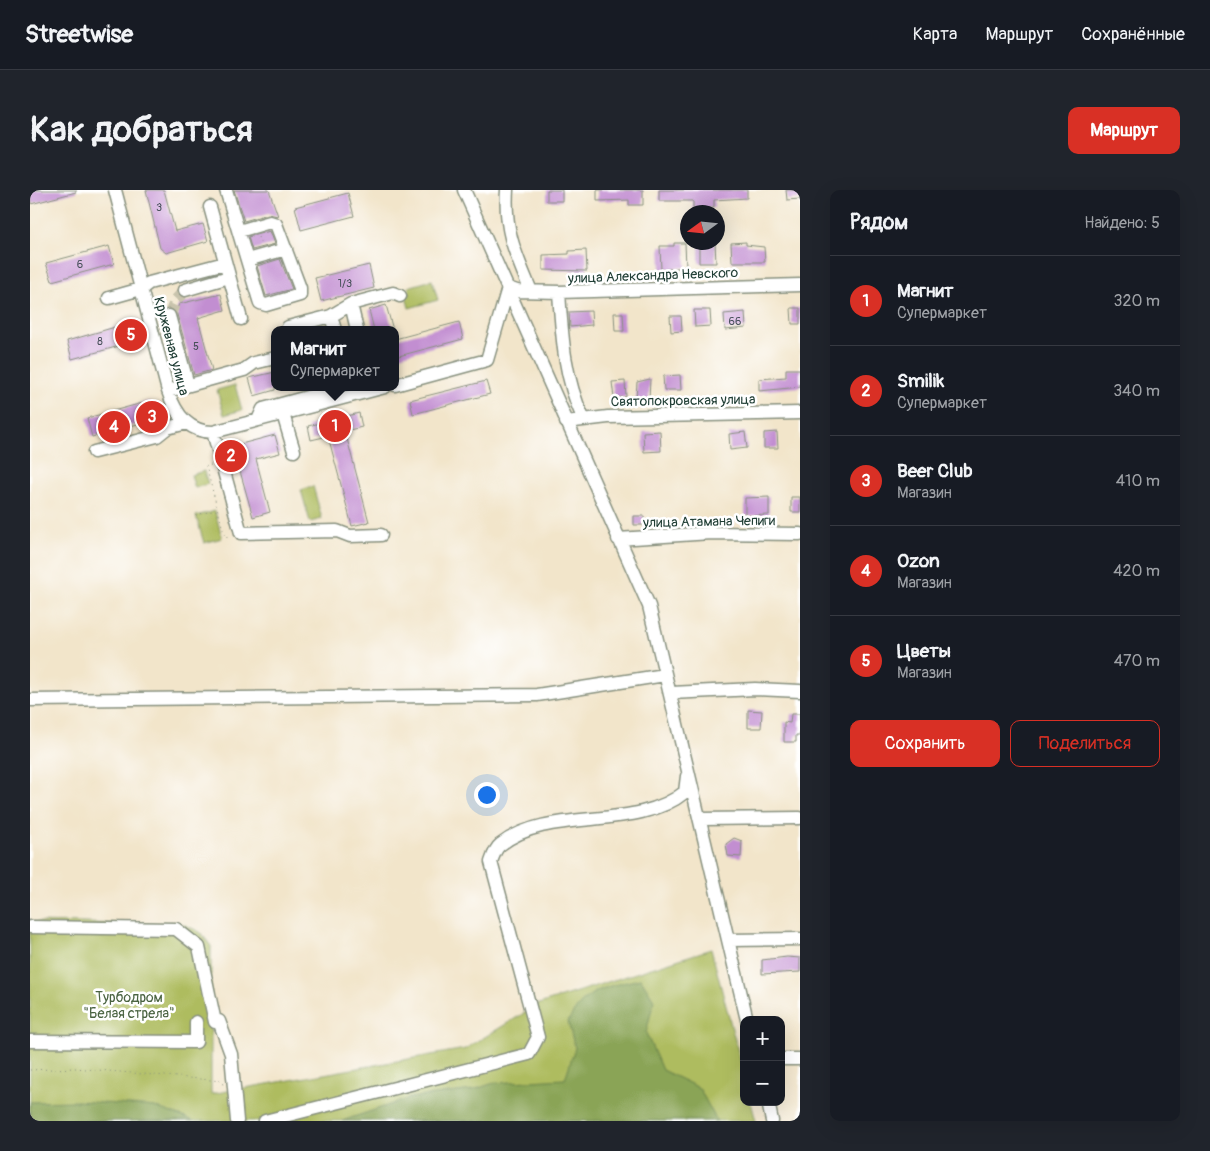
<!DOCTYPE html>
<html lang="ru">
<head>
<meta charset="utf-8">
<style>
	:root { --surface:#171b24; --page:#20242c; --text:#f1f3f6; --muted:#9ea1a6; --line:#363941; --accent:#d93025 }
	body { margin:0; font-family:Pangolin,sans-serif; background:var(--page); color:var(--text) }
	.controls { position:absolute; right:15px; bottom:15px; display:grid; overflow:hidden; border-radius:10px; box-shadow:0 5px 20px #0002 }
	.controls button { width:45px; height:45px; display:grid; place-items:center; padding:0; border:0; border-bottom:1px solid var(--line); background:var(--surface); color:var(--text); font:25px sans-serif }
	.compass { position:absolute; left:650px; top:15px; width:45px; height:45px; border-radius:50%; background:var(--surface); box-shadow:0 5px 20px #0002; rotate:255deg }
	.you { position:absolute; left:456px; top:604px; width:18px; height:18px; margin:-12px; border:4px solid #fff; border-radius:50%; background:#1a73e8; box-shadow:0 0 0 8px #1a73e833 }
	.badge { display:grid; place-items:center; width:32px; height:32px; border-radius:50%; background:var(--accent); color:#fff; font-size:16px; font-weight:700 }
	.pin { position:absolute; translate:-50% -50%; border:2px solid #fff; box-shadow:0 1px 5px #0006 }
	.popup { position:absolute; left:241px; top:136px; width:128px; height:65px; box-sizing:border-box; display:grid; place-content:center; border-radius:10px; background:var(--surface); filter:drop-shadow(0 1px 4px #0005); font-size:16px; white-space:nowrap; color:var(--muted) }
	.popup b { font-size:19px; color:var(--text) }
	.popup::after { content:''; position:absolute; left:50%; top:100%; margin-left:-10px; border:10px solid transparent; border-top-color:var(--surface) }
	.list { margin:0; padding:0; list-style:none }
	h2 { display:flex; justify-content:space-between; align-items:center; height:65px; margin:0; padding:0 20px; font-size:21px }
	h2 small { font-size:16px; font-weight:400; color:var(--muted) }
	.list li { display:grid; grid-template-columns:32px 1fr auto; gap:15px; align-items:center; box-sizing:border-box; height:90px; padding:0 20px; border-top:1px solid var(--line) }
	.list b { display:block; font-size:19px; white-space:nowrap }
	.list p { margin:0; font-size:16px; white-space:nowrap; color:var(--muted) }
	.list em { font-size:16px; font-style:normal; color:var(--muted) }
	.actions { display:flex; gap:10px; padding:15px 20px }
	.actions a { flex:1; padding:11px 0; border:1px solid var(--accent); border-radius:10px; text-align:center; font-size:18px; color:var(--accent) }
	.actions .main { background:var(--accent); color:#fff }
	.map { position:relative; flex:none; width:770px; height:931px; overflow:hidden; border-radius:10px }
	header { display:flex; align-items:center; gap:30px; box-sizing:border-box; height:70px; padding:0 25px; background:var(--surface); border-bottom:1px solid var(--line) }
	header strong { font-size:24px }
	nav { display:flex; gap:28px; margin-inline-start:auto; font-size:18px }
	.intro { display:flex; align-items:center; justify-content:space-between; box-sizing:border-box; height:120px; padding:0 30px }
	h1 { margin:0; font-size:35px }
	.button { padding:12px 22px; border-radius:10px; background:var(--accent); color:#fff; font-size:18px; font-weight:700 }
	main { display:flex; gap:30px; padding:0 30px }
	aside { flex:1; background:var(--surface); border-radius:10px; box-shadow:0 5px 20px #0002 }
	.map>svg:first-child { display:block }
	.green { fill:#aebc5f; stroke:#667c4a }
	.forest { fill:#8aa456; stroke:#547045 }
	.building { fill:#c28ed1 }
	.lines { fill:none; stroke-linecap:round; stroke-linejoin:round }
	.minor-tunnel { stroke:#c8c3ac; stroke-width:12; stroke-dasharray:12 6; stroke-linecap:butt }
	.minor-casing { stroke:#88917f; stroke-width:15 }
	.path { stroke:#88917f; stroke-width:1; stroke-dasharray:1 4; stroke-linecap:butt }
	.minor { stroke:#fff; stroke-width:12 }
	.labels { text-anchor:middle; stroke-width:5; stroke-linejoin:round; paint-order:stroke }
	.number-label { font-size:11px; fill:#48515b }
	.street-label { font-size:14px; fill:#1f3d34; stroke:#fff }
	.park-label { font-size:14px; fill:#4a6341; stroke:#fff }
</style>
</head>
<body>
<header>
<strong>Streetwise</strong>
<nav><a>Карта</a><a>Маршрут</a><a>Сохранённые</a></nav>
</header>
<div class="intro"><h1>Как добраться</h1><a class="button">Маршрут</a></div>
<main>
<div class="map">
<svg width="770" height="931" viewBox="0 0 770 931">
	<rect width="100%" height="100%" fill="#fff"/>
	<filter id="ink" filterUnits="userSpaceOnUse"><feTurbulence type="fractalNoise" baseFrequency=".02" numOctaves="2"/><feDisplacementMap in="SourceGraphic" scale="10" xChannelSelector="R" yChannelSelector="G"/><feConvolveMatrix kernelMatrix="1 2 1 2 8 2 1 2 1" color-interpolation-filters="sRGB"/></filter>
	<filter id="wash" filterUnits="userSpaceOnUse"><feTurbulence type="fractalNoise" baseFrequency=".0096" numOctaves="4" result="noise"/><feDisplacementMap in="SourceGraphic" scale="20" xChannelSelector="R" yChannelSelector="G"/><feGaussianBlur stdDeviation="1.12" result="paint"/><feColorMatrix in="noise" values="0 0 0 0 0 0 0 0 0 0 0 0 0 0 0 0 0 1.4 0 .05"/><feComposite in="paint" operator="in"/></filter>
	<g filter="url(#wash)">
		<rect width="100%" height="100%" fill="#f2e5ca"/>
		<path class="green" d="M402 90 408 110 379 118 376 106 380 105 378 97Z
			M205 195 212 220 194 225 187 200Z
			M174 281 178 294 165 298 161 285Z
			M283 296 292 329 280 332 271 300Z
			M185 321 192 348 174 353 166 326Z
			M0 732 155 735 170 742 181 756V904L435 859 509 814 681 759 714 884V912H721L726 931H0Z"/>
		<path class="forest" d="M611 789 624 810 616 843 632 880 669 898 687 931H312L380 908 443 900 464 893 535 889 545 858 538 832C554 799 578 796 611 789Z
			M48 911 125 917 164 931H0V912Z"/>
		<g id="blocks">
			<path class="building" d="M0 0H46V2L1 14Z
				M116 0H134L145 41 173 34 178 51 136 63 130 58Z
				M204 0H239L248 26 238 24 214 31Z
				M517 0H532V11H517Z
				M567 0H613V15H599V10L567 11Z
				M629 0H717V8L684 10V18L663 19V11H629Z
				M756 0H770V9L757 10Z
				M318 3 324 26 271 40 265 17Z
				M240 41 245 54 222 60 218 47Z
				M669 52H685L686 73H669Z
				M716 52V55L734 57 735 72H702L701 53Z
				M644 53H655L656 77 631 80 630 56H644Z
				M79 56 84 74 22 91 16 73Z
				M556 60 557 81 513 80V65L539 64V61Z
				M250 69 262 99 236 106 227 76Z
				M339 75 344 98 291 111 285 88Z
				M191 104 195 120 168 128 182 180 164 185 146 121 149 114Z
				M356 115 363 140H344L339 120Z
				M761 118H770V134H762Z
				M664 120H680L681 136 665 137Z
				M561 121 562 135 540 137 539 122Z
				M715 122 716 138 695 140 694 124Z
				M584 123H593L594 141H585Z
				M640 126H651L652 141 641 142Z
				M429 132 433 149 365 167V149Z
				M99 133 104 152 42 169 37 151Z
				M756 179H770V197L729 201V189L756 187Z
				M245 182V200L224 206 219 188Z
				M650 185 651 200H634L633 186Z
				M620 189 619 210H606L607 192Z
				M456 191 460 204 383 224 380 210Z
				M595 191 596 207 584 208 582 192Z
				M120 211 125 229 62 247 57 228Z
				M329 223 332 237 315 241 339 332 322 336 298 246 281 250 278 236Z
				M630 241 631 261 614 262 613 242Z
				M715 242 717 258 700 260 699 244Z
				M747 242 748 258H734V243Z
				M245 245 250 263 226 269 240 322 223 327 208 274 201 276 196 258Z
				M739 307V325L715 326V308Z
				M761 307H770V322H761Z
				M604 326H614V335H604Z
				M718 520 732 521 731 538H718Z
				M761 524H770V545H766V552H754V532L760 533Z
				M704 648 712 651 711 667 698 666 696 654Z
				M757 767 770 768V782L732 784V770Z"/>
		</g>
	</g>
	<g filter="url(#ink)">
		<use href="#blocks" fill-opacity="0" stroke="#88917f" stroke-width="1"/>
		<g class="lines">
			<path class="minor-tunnel" d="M139 126 146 110 155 100"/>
			<defs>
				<path id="minor" d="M85 0 138 201C145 223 158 242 183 242L355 197
					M196 0 229 110 230 113 236 115 270 105V98L246 34 240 32 209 41
					M434 0 619 416 717 830
					M477 0C474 41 486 65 501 101
					M180 17 211 129
					M217 70 256 59
					M155 100 199 87
					M529 102C532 147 534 186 553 228
					M79 108 111 99 119 93 195 73
					M321 114 327 140
					M139 126 158 195
					M301 126 305 140
					M259 140 258 137 301 126 321 114 363 103 370 106
					M365 195 457 170 478 98 487 101 529 102 770 95
					M138 201 214 180 224 173 245 168
					M253 224 264 261
					M228 230 233 219 303 200 313 208
					M536 232 578 227 770 223
					M183 242 211 343 307 341 320 346 351 345
					M64 262 127 246 137 238 157 233
					M588 349 681 343 770 344
					M641 503 725 499 770 501
					M0 510 507 505 635 485
					M671 629 770 628
					M0 737 146 739 169 757 185 832 189 831 201 864 207 931
					M699 750 770 749
					M0 851 166 852V832
					M751 869H770
					M738 912 742 931
					M235 931 499 864 508 847 461 672C463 666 466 658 470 655 520 615 605 643 655 602L657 586"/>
			</defs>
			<use href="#minor" class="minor-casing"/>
			<path class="path" d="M228 47 231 55
				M181 275 176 276 195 347 200 346
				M166 325 187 320
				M0 880 45 878 192 891 193 895"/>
			<use href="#minor" class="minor"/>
		</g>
	</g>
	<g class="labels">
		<g class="number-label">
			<text x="129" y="21">3</text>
			<text x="50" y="78">6</text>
			<text x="315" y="97">1/3</text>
			<text x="705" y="135">66</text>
			<text x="70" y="155">8</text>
			<text x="166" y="160">5</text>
		</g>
		<g class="street-label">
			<text transform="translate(623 85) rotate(-2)" y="5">улица Александра Невского</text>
			<text transform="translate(142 156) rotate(75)" y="5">Кружевная улица</text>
			<text transform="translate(653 210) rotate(-1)" y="5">Святопокровская улица</text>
			<text transform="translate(679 331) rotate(-1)" y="5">улица Атамана Чепиги</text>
		</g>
		<g class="park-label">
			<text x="99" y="812">Турбодром<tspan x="99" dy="16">"Белая стрела"</tspan></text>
		</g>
	</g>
</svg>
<div class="controls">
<button>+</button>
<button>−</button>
</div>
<svg class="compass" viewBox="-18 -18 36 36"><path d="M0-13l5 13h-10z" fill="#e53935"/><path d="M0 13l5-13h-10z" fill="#9ea1a6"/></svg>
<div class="you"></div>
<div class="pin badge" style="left:305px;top:236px">1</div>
<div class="popup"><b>Магнит</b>Супермаркет</div>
<div class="pin badge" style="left:201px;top:266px">2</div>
<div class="pin badge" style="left:122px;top:227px">3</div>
<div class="pin badge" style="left:84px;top:237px">4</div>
<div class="pin badge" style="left:101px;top:145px">5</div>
</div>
<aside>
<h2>Рядом<small>Найдено: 5</small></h2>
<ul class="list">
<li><span class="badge">1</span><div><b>Магнит</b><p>Супермаркет</p></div><em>320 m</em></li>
<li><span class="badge">2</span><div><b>Smilik</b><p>Супермаркет</p></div><em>340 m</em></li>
<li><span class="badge">3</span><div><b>Beer Club</b><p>Магазин</p></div><em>410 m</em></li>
<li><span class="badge">4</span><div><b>Ozon</b><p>Магазин</p></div><em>420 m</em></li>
<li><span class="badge">5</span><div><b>Цветы</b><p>Магазин</p></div><em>470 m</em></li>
</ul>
<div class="actions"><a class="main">Сохранить</a><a>Поделиться</a></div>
</aside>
</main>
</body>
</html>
